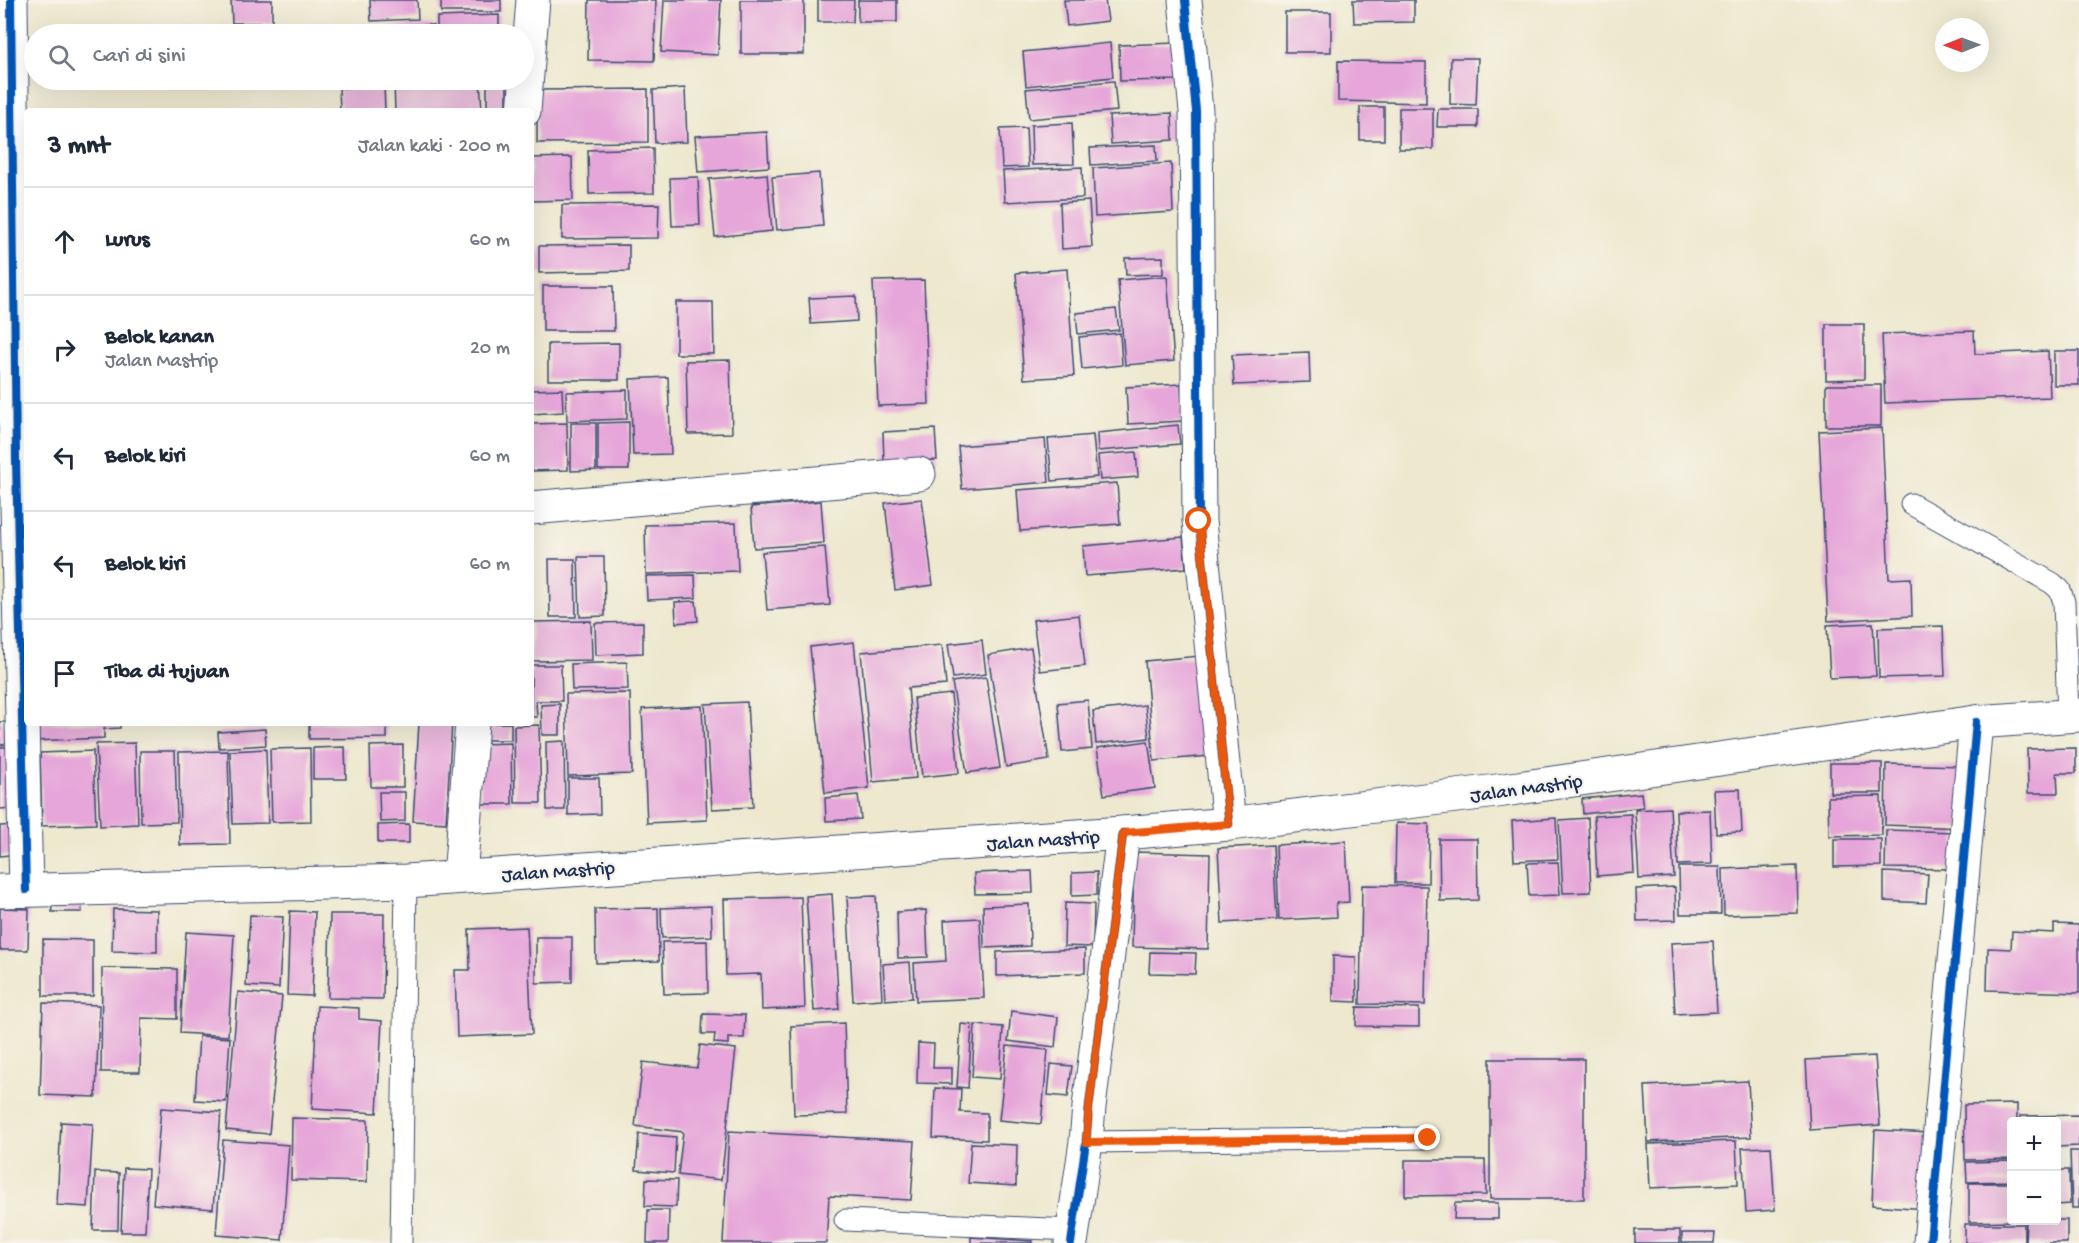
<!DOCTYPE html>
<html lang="id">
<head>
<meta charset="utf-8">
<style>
	:root { --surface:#fff; --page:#f6f6f7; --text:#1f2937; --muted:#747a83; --line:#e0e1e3 }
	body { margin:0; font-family:"Gochi Hand",sans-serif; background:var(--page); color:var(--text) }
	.controls { position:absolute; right:18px; bottom:18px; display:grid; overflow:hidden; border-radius:6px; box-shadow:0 6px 24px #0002 }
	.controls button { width:54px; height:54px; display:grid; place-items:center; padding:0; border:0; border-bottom:2px solid var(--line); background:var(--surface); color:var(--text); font:30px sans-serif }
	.compass { position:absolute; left:1935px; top:18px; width:54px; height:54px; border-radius:50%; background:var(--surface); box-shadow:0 6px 24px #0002; rotate:269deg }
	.stop { position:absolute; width:18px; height:18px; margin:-14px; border:4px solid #ea580c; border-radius:50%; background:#fff }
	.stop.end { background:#ea580c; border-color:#fff; box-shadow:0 2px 6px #0008 }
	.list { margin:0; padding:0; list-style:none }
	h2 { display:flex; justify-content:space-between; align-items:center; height:78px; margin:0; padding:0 24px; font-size:26px }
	h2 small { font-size:20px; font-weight:400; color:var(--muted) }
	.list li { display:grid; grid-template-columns:39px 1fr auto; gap:18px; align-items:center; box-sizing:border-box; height:108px; padding:0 24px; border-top:2px solid var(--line) }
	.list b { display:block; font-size:22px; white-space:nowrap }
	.list p { margin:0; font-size:20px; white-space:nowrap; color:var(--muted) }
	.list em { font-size:20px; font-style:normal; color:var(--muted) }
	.icon { flex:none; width:33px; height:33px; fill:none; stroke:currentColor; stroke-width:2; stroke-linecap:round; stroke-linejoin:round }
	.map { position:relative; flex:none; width:2079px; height:1243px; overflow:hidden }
	.search { position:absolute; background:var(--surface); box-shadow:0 6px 24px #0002; left:24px; top:24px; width:510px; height:66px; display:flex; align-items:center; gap:15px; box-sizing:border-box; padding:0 21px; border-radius:33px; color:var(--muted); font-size:22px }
	.panel { position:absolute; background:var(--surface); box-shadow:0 6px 24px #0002; left:24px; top:108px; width:510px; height:618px; border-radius:6px }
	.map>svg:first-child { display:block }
	.building { fill:#e6a6d9 }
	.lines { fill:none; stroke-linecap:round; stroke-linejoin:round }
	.lane-casing { stroke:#3a4b6f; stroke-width:23 }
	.street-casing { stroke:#3a4b6f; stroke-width:35 }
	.secondary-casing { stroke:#3a4b6f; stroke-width:35 }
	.lane { stroke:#fff; stroke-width:21 }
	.street { stroke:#fff; stroke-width:33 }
	.secondary { stroke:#fff; stroke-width:33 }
	.cycleway-casing { stroke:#f7f3e8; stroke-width:11 }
	.cycleway { stroke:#0057b8; stroke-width:8 }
	.route { stroke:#ea580c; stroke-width:8 }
	.labels { text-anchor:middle; stroke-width:4.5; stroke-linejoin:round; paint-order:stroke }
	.street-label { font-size:20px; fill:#1b2f5e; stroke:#f7f3e8 }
</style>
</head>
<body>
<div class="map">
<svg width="2079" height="1243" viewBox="0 0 2079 1243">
	<rect width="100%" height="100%" fill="#f7f3e8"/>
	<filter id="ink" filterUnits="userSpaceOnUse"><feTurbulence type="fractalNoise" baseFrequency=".0167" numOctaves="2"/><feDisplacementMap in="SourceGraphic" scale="12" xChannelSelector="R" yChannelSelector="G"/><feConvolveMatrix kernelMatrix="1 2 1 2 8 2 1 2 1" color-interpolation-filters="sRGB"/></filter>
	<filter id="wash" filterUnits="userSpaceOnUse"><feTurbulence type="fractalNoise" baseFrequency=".008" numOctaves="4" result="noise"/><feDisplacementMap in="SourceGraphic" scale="24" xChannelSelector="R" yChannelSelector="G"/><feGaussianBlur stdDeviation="1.35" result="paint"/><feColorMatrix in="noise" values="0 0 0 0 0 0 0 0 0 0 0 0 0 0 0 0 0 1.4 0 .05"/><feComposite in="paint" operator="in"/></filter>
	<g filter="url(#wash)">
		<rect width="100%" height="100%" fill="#ede8ce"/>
		<g id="blocks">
			<path class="building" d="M231 0H272V23H232Z
				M370 0H417L418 19 371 21Z
				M441 0H501V12H441Z
				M589 0H656L654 61 588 60Z
				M664 0H721L718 55 661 52Z
				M741 0H804V54H741Z
				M818 0H854L853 22H818Z
				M858 0H897V22H858Z
				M1064 0H1105L1108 21 1067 26Z
				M1353 0H1414V22L1354 23Z
				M1285 12H1331V52H1285Z
				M499 15V34H437V17Z
				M433 25 434 34H389L388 26Z
				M1110 43 1113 77 1026 86 1023 52Z
				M1177 43 1178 80 1120 81 1119 45Z
				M1451 58H1478L1476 105 1450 104Z
				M1338 61 1426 62V103L1338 101Z
				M480 80 482 111H395L394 83Z
				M487 80H507V111H487Z
				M1114 81 1117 111 1029 119 1026 89Z
				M384 86 385 111H340L339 88Z
				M685 88 687 142 655 143 653 90Z
				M648 89V142L537 143V90Z
				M1360 107H1384V140H1360Z
				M1399 108H1433V149H1399Z
				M1438 109H1478V127H1437Z
				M1172 113 1173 140 1111 144 1109 116Z
				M1072 123 1074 164 1032 165 1031 125Z
				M1026 128 1028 167 1002 168 1000 129Z
				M767 132 769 167 698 172 695 136Z
				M1156 145 1157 161 1091 165 1090 148Z
				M653 148 654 193 589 194 588 150Z
				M572 157 573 200 531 201V158Z
				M1171 163 1173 212 1095 217 1093 168Z
				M1082 167 1083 198 1005 202 1003 171Z
				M819 173 823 226 777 230 772 177Z
				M767 174 772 231 715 237 709 179Z
				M698 177 700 225 672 226 670 178Z
				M1089 201 1092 247 1062 249 1060 203Z
				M659 204 658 238 562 239V205Z
				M629 245V271L539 273V246Z
				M1163 257V274L1126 275 1125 258Z
				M1067 269 1074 376 1024 379 1016 273Z
				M1167 276 1174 361 1125 365 1118 280Z
				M924 280 929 404 878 406 873 281Z
				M543 286H613L614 331H543Z
				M856 296 857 321 811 324 809 298Z
				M676 302H713L714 354H676Z
				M1116 309 1119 330 1078 334 1076 313Z
				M1826 324H1864V379L1826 380Z
				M1974 331 1975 354 2048 351 2050 397 1885 403 1882 334Z
				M1120 333 1122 365 1082 369 1079 337Z
				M619 343V380H548V344Z
				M2054 351H2079V385H2054Z
				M1309 352 1310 382 1234 385 1232 355Z
				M730 360 732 433 688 434 686 361Z
				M668 377 671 454 633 455 630 379Z
				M1181 384 1183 421 1128 424 1126 387Z
				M1826 385H1881V426H1826Z
				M562 389 563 412 531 414V390Z
				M627 390V419L567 421 566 392Z
				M629 422V470H598V423Z
				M567 423 568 470 531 471V424Z
				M571 423H596V470L571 471Z
				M1178 425 1180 444 1098 451 1097 433Z
				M1882 428 1889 579 1911 578 1912 616 1828 621 1819 431Z
				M935 429 937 460 884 462 883 432Z
				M1093 435 1097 477 1052 481 1048 439Z
				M1045 439 1049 482 962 489 958 446Z
				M1136 452 1138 477 1100 480 1098 455Z
				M1117 483 1120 524 1020 531 1017 490Z
				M922 499 933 585 895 590 885 503Z
				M821 501 824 543 754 548 751 507Z
				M736 523 738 571 646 574 645 525Z
				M1183 537 1186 568 1085 576 1083 546Z
				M825 547 830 605 767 610 762 552Z
				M578 557H604L605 616 580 617Z
				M549 559H575L576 617H550Z
				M695 575 696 598 647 600 646 576Z
				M696 601 698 621 676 623 675 602Z
				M1079 615 1085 666 1040 671 1033 620Z
				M591 621 592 660 531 661V622Z
				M643 622V653L596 655 595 623Z
				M1873 623 1876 676 1830 678 1827 625Z
				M1943 626 1945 676 1879 678 1878 628Z
				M982 640 986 674 953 678 948 644Z
				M854 642 869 788 825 793 810 647Z
				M942 645 946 685 908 688 916 778 873 782 861 652Z
				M1031 648 1049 760 1006 767 988 655Z
				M1200 656 1209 756 1154 761 1145 661Z
				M627 662 628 689 572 690 571 664Z
				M531 665H561L562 701H536L537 717H531Z
				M986 677 1000 768 967 773 952 682Z
				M630 693 632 774 568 776 566 694Z
				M951 694 959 773 922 777 914 698Z
				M1088 700 1092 749 1062 752 1058 703Z
				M747 702 753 807 712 809 705 704Z
				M560 704V735H542L541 705Z
				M1145 705 1149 738 1096 744 1093 711Z
				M702 706 707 820 647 823 642 709Z
				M0 722H8L9 744 0 745Z
				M33 723H120V728L104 729V738L33 741Z
				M309 723H387V738L309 739Z
				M419 723H452L446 823 413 821Z
				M482 723H511V740H482Z
				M539 725 541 803H515L514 726Z
				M265 729 266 745 219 748 218 732Z
				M564 741 565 810H547L546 742Z
				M1148 741 1155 788 1104 795 1097 748Z
				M135 743 138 824 100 826 96 744Z
				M511 743 512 804H481L480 744Z
				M403 745V787H371L370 746Z
				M0 747H13L16 808 0 809Z
				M345 747 346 779H313V748Z
				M310 748 311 821 272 822 270 749Z
				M2076 748V773H2057L2058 793H2028L2027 749Z
				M266 749 268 823 233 824 230 751Z
				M93 751 96 824 42 826 40 753Z
				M140 751H175L177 822 141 823Z
				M228 751 230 844 180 845 179 752Z
				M1830 763H1882V793H1830Z
				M1886 764 1963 766 1962 828 1885 825Z
				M568 778H599L600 814 568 815Z
				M1740 789 1742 832 1716 833 1714 790Z
				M379 792H405V821L380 822Z
				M1641 793 1643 807 1583 814 1582 799Z
				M858 795 861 819 826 821 825 798Z
				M1881 796 1882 835 1829 836 1828 797Z
				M1670 808 1674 877 1639 879 1635 810Z
				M1710 810 1712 864 1678 865 1676 811Z
				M1631 814 1634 873 1597 876 1594 816Z
				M1556 818 1558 859 1514 861 1512 821Z
				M1588 818 1591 892 1563 893 1559 820Z
				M1396 823 1429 824 1428 883H1395Z
				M409 824V843H378V825Z
				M17 825 19 854 0 856V826Z
				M1886 830 1956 832 1955 869 1885 868Z
				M1439 839H1477L1478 900 1440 901Z
				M1834 839H1881V866L1834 867Z
				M1346 841 1349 902 1336 903 1337 917 1279 920 1276 845Z
				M1273 845 1277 920 1222 923 1218 848Z
				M1134 852 1210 854 1208 949 1132 947Z
				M1558 862 1560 895 1529 896 1527 863Z
				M1797 866 1798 913 1724 915 1723 869Z
				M1679 867H1720L1721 914H1680Z
				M1032 871 1033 893 975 894 974 873Z
				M1097 872V895L1072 896V873Z
				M1884 872 1928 874 1926 903 1884 901Z
				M1362 885 1427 886 1425 1005 1360 1004Z
				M1675 887 1676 920 1637 921 1636 889Z
				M832 894 839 1009 814 1011 806 896Z
				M876 896 882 999 853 1001 847 897Z
				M801 897 805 1008 762 1010 761 974 726 975 724 899Z
				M51 900H81L82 912H52Z
				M1065 903 1094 904 1093 947 1064 946Z
				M1029 904 1030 946 984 948 983 906Z
				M711 906 712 936 662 938 661 908Z
				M0 908 29 909 28 950H0Z
				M658 908 659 961 596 963 595 909Z
				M113 909 157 910V952L112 951Z
				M926 910 928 957 898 958 897 912Z
				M290 911 315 912 312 996 287 995Z
				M330 914H384L383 999 328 998Z
				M250 915 283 917 279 988 246 986Z
				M980 918 984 998 916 1001 914 963 946 961 944 920Z
				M2054 924 2079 925V993L1987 990 1988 948 2011 949 2012 931 2054 933Z
				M527 927 532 1034 457 1037 455 970H470L469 929Z
				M186 932 234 935 228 1036 180 1033Z
				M536 937H572V982L536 983Z
				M43 939 93 940V996H43Z
				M707 941 708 993 664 994 662 942Z
				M1713 941 1717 1012 1675 1014 1671 943Z
				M1085 949V973L997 976V952Z
				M1150 952 1196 953 1195 974 1149 973Z
				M1333 956 1356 957 1357 1002 1333 1001Z
				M910 962 912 998 885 1000 883 964Z
				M102 968 177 969V1019L141 1018 140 1072H101Z
				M238 992 282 996 269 1134 226 1130Z
				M43 1003 99 1005 96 1097 40 1095Z
				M317 1006 359 1008V1019L382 1021 377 1113 312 1109Z
				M1357 1007 1419 1008V1027L1356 1026Z
				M1011 1011 1058 1017 1055 1047 1008 1041Z
				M703 1014 745 1015 744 1038H728V1044L714 1043 715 1034H702Z
				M844 1023 847 1114 794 1115 791 1026Z
				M961 1024 972 1025 968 1088 957 1087Z
				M975 1025 1003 1027 1000 1079 972 1077Z
				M199 1036 230 1038 226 1102 195 1100Z
				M918 1043 934 1044 933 1068H952V1084L917 1083Z
				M700 1045 736 1049 721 1180 678 1175 683 1132 635 1126 643 1062 697 1068Z
				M1007 1046 1048 1050 1041 1124 999 1120Z
				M1875 1056 1880 1125 1810 1130 1806 1060Z
				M1490 1059H1584V1199H1490Z
				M1051 1064 1072 1066 1068 1097 1048 1095Z
				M1748 1081 1751 1137 1648 1142 1645 1086Z
				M935 1088 961 1089 960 1112 987 1113V1140L933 1138Z
				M2017 1104V1122H2012V1159L1965 1160 1964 1105Z
				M161 1108 221 1112 213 1209 153 1204Z
				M2079 1115V1146L2056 1147V1122H2020V1116Z
				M292 1118 368 1120 367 1182 291 1180Z
				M61 1122 93 1124 88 1207 57 1205Z
				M1875 1130 1930 1133 1926 1209 1872 1205Z
				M729 1131 915 1141 911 1200 829 1196 826 1243H723Z
				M639 1134 676 1137 674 1173 636 1170Z
				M223 1140 289 1145 282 1240 216 1235Z
				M1736 1141 1738 1184 1650 1188 1648 1144Z
				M971 1143 1017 1145 1016 1186 968 1183Z
				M1771 1147 1775 1210 1746 1212 1742 1148Z
				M2070 1151H2079V1208H2072Z
				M1405 1160H1485L1486 1195 1405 1196Z
				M2012 1161V1181L1967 1182 1966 1162Z
				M124 1168 148 1169 145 1232H121Z
				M2056 1170H2069L2070 1204 2056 1205Z
				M95 1172 119 1173 118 1230H93Z
				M646 1179 677 1180 676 1207 645 1206Z
				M1969 1183H2012V1221L1969 1222Z
				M1455 1203H1498V1219H1454Z
				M648 1210H669L668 1243H647Z
				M2026 1220H2067V1243H2025Z
				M1965 1224H2024V1243H1965Z
				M1635 1230H1680V1243H1635Z
				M1682 1233H1715L1714 1243H1682Z
				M971 1237 1032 1241V1243H971Z"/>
		</g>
	</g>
	<g filter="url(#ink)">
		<use href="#blocks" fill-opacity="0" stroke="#3a4b6f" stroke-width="1.5"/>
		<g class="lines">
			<defs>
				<path id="lane" d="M1911 504 2052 583 2060 590 2064 602 2068 716
					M1086 1142 1428 1138
					M845 1220 1073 1230
					M401 1243 406 881"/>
				<path id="street" d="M11 0 16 460 26 890
					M1185 0 1196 111 1199 521 1229 824
					M524 111 533 0
					M531 508 919 474
					M460 877 472 723
					M1071 1243 1086 1142 1089 1107 1123 833
					M1930 1243 1976 722"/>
				<path id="secondary" d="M0 891 406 881 1123 833 1229 824 1497 791 1976 722 2079 715"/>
			</defs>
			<use href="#lane" class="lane-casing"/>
			<use href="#street" class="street-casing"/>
			<use href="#secondary" class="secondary-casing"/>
			<use href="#lane" class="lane"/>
			<use href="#street" class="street"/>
			<use href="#secondary" class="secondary"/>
			<defs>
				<path id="cycleway" d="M11 0 16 460 26 890
					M1185 0 1196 111 1199 521 1229 824
					M1071 1243 1086 1142 1089 1107 1123 833
					M1930 1243 1976 722"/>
			</defs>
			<use href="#cycleway" class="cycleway-casing"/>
			<use href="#cycleway" class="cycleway"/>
		</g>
	</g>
	<g class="lines" filter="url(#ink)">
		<path class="route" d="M1199 521 1229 824 1123 833 1089 1107 1086 1142 1428 1138"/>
	</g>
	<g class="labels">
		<g class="street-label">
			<text transform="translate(1526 787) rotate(-8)" y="7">Jalan Mastrip</text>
			<text transform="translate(1043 839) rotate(-4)" y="7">Jalan Mastrip</text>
			<text transform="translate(558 870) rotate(-4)" y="7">Jalan Mastrip</text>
		</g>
	</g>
</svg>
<div class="controls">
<button>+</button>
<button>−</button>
</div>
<svg class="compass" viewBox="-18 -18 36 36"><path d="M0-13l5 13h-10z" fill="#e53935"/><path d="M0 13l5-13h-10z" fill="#747a83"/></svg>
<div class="stop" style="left:1199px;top:521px"></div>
<div class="stop end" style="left:1428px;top:1138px"></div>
<div class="search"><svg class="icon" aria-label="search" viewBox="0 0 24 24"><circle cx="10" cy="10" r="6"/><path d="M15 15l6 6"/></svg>Cari di sini</div>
<section class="panel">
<h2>3 mnt<small>Jalan kaki · 200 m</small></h2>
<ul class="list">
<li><svg class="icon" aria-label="ahead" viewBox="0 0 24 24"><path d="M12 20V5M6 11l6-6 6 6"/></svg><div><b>Lurus</b></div><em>60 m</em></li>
<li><svg class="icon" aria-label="right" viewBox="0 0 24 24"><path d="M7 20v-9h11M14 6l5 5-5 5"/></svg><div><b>Belok kanan</b><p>Jalan Mastrip</p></div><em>20 m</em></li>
<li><svg class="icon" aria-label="left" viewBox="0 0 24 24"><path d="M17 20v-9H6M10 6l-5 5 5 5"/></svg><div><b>Belok kiri</b></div><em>60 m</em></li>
<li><svg class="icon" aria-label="left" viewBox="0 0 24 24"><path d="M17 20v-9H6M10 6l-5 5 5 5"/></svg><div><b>Belok kiri</b></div><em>60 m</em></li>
<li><svg class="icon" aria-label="arrive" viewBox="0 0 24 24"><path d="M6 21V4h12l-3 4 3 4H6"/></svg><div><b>Tiba di tujuan</b></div></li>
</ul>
</section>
</div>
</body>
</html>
